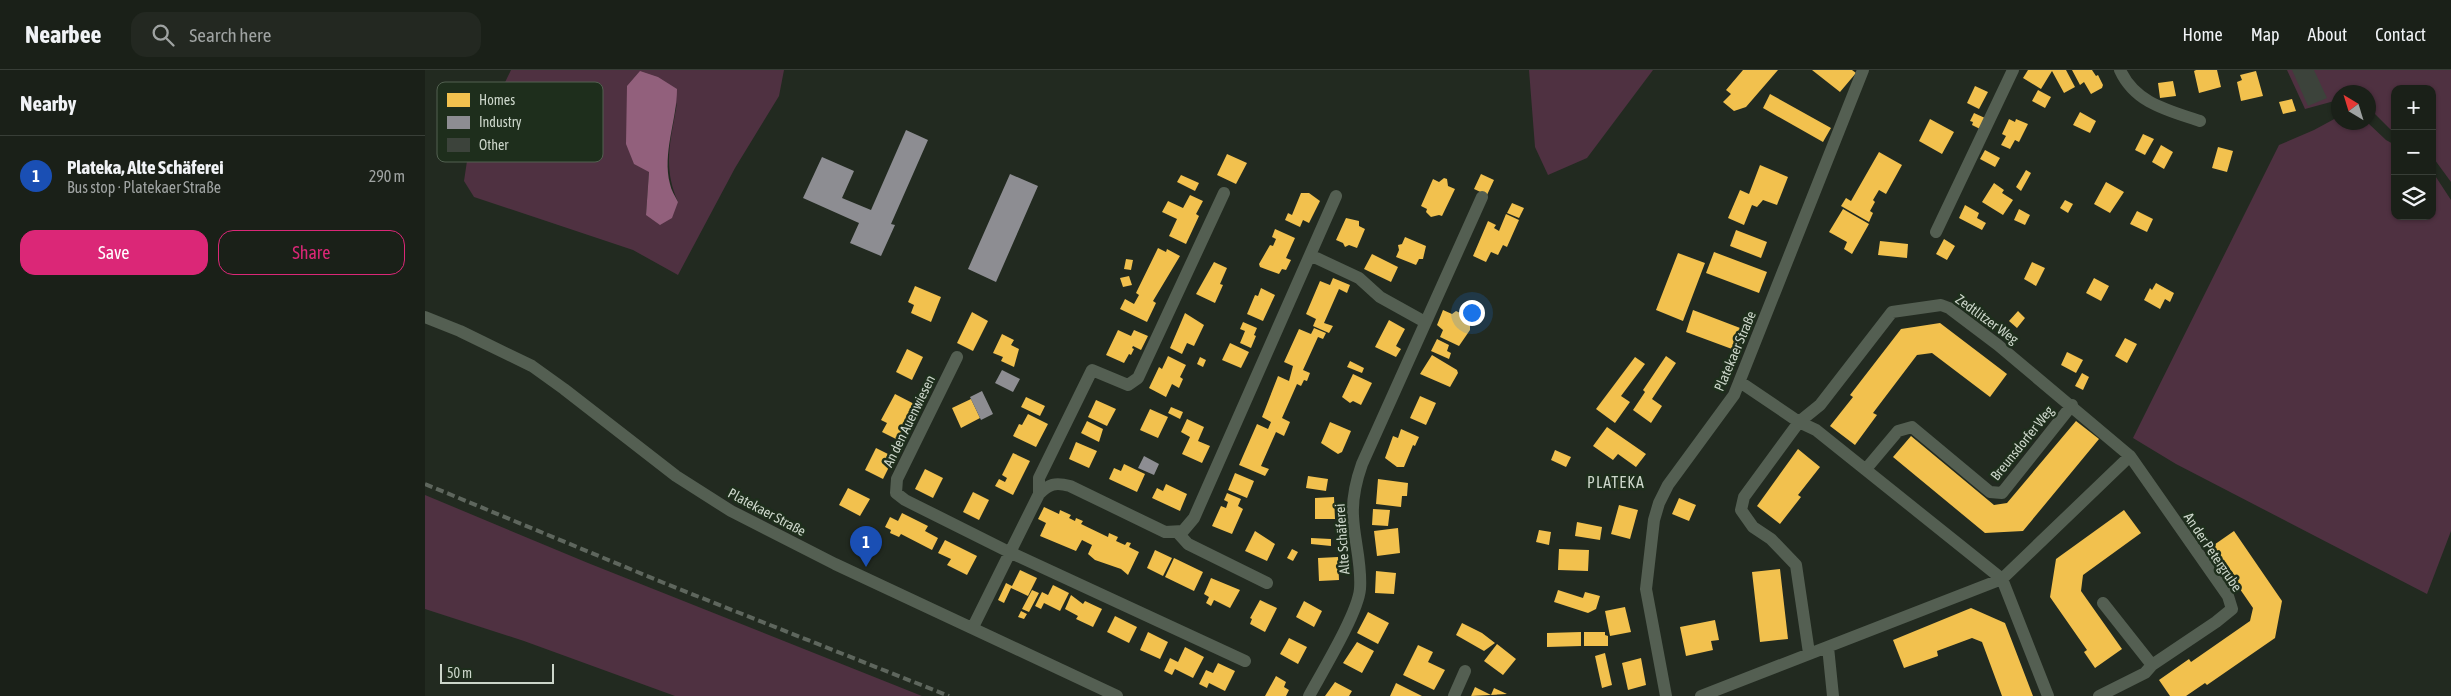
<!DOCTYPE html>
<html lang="en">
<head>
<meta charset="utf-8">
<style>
	:root { --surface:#1a2018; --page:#232821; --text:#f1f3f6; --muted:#9fa3a2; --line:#383e37; --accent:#db2777 }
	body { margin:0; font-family:"Asap Condensed",sans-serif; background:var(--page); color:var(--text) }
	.controls { position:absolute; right:15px; top:15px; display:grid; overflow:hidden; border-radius:10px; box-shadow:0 1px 4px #0004 }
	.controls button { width:45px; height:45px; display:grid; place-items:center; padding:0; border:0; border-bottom:1px solid var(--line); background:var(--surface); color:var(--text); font:25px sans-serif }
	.compass { position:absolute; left:1906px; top:15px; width:45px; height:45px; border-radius:50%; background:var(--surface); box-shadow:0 1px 4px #0004; rotate:322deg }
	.scale { position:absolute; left:15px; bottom:12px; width:114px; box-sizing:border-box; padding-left:5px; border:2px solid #ccd6ca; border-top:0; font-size:14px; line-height:18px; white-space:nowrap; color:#ccd6ca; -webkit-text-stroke:4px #1e2e1c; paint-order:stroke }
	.you { position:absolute; left:1046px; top:242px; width:18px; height:18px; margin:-12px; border:4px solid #fff; border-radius:50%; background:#1a73e8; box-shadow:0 0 0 8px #1a73e833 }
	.badge { display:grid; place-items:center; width:32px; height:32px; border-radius:50%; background:var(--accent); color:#fff; font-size:16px; font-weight:700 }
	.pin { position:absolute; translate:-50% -41px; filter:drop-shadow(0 1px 2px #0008) }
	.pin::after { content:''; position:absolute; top:26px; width:18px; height:15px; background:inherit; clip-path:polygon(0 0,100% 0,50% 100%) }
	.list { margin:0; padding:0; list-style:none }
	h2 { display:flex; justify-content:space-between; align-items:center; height:65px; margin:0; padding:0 20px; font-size:21px }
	h2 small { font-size:16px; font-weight:400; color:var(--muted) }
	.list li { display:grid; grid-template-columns:32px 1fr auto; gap:15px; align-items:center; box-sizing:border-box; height:80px; padding:0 20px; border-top:1px solid var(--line) }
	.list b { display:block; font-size:19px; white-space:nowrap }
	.list p { margin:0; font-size:16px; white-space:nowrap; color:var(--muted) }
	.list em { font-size:16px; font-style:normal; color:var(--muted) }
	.actions { display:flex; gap:10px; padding:15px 20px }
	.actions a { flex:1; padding:11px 0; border:1px solid var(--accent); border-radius:15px; text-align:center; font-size:18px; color:var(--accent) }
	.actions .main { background:var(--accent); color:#fff }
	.icon { flex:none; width:28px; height:28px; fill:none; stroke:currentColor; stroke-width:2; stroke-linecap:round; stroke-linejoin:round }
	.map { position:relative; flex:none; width:2026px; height:626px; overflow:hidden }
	header { display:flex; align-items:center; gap:30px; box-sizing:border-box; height:70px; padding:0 25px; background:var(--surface); border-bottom:1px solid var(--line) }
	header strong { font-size:24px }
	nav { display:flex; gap:28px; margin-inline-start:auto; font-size:18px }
	.search { width:350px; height:45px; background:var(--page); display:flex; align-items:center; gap:12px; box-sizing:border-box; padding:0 18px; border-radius:15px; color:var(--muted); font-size:19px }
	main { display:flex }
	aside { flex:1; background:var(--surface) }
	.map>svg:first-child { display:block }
	.green { fill:#4f3141; fill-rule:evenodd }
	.water { fill:#92607c }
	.homes { fill:#f2c14e }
	.industry { fill:#8d8d92 }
	.building { fill:#3c433b }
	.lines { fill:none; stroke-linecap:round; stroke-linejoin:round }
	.minor { stroke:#545f52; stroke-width:12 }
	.rail { stroke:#5e665d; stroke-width:4; stroke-dasharray:8 4; stroke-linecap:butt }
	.labels { text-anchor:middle; stroke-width:5; stroke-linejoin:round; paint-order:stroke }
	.street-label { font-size:14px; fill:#ccd6ca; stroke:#1e2e1c }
	.quarter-label { font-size:16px; letter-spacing:1px; fill:#ccd6ca; stroke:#1e2e1c }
	.key { fill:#1e2e1c; stroke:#526050; stroke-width:1 }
	.key-label { font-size:14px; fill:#ccd6ca }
</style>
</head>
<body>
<header>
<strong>Nearbee</strong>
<div class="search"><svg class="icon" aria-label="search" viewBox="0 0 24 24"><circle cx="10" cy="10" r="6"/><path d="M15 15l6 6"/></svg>Search here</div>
<nav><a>Home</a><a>Map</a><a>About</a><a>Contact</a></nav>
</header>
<main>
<aside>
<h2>Nearby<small></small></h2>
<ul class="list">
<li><span class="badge" style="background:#1a4fb4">1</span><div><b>Plateka, Alte Schäferei</b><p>Bus stop · Platekaer Straße</p></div><em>290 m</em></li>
</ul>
<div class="actions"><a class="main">Save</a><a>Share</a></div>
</aside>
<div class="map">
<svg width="2026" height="626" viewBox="0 0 2026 626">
	<rect width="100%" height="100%" fill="#222a20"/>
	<path class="green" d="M86 0H359L354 26 310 98 253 205 208 180 49 127 39 111 42 91ZM252 33C246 70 237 96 253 132L221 145 224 102Z
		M1104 0H1228L1162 88 1123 105 1110 77Z
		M1862 0H2026V112L2007 86V19H1970V64L1944 38V22H1914L1913 30 1880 39Z
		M1913 47 1914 52 1943 53 1961 70 1970 75V146H2007V101L2026 130V461L2002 524 1751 394 1708 368 1854 75 1889 60Z
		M0 425 163 493 497 626H250L99 571 0 539Z"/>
	<path class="water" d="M215 1 233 7 252 19C252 50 237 83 245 114 246 120 250 126 253 132L247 148 235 155 221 145 224 102 209 94 201 74 202 16Z"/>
	<path class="homes" d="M1318 0H1353L1321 37 1309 41 1298 32 1306 24 1301 20Z
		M1387 0H1427L1431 3 1415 22Z
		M1603 0H1641L1650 17 1639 23 1627 1 1616 19 1598 8Z
		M1647 0H1667L1671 6 1673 5 1678 15 1677 18 1666 24 1659 12 1655 15Z
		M1771 0H1792L1796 17 1774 23 1769 1Z
		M1831 1 1838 26 1816 31 1812 12 1817 10 1815 5Z
		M1748 11 1751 26 1735 28 1733 13Z
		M1550 16 1563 22 1554 39 1542 33Z
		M1613 20 1626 27 1620 38 1607 31Z
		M1345 24 1406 58 1398 72 1338 38Z
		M1867 29 1871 41 1858 44 1854 32Z
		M1655 42 1671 51 1665 63 1648 55Z
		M1549 43 1560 48 1555 59 1547 55 1548 52 1545 51Z
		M1505 49 1529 62 1517 84 1494 71Z
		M1584 49 1590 52 1591 49 1603 54 1594 72 1590 70 1585 79 1576 75 1581 66 1577 64Z
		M1718 64 1729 69 1720 85 1710 80Z
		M1736 75 1748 82 1739 99 1727 92Z
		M1793 77 1808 81 1802 102 1787 98Z
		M1560 80 1575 88 1570 97 1555 89Z
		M1454 82 1477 95 1461 124 1454 120 1448 130 1450 132 1445 141 1448 143 1444 152 1416 136 1421 128 1426 131Z
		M802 84 822 93 811 114 792 105Z
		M1335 95 1363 107 1352 135 1338 130 1332 137 1327 135 1319 155 1303 148 1315 120 1324 124Z
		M1601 100 1606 103 1596 121 1591 117Z
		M1056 104 1069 110 1062 125 1049 119Z
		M756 105 774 113 770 121 752 112Z
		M1019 108 1022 109 1023 116 1030 119 1017 146 1014 145 1006 147 1001 142 1002 139 996 136 1008 109 1014 112Z
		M1681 112 1699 122 1685 143 1669 134Z
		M1569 113 1579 120 1577 123 1588 130 1578 145 1557 132Z
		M876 123H884L895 131 884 153 878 150 875 157 860 150 863 143 867 145Z
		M765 125 778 131 771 144 774 146 761 174 744 166 752 149 737 142 743 131 758 138Z
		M1640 130 1648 134 1643 143 1635 138Z
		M1087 133 1099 138 1094 148 1082 143Z
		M1540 135 1554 143 1552 148 1561 153 1557 160 1534 148Z
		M1418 139 1444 154 1427 184 1419 179 1422 172 1404 162Z
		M1594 139 1605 145 1600 155 1589 150Z
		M1712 141 1728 149 1722 162 1705 154Z
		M1081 144 1094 150 1082 177 1078 175 1073 185 1066 182 1061 192 1048 186 1063 151 1071 155 1069 158 1074 161Z
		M921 148 934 151V156L940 159 932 178 924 175 920 177 918 173 911 170Z
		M850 159 870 168 861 188 866 190 861 200 857 199 854 204 835 197 834 194 845 175 848 176 851 169 847 167Z
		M1311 160 1342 172 1336 188 1305 176Z
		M980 167 1001 176 998 189H994L991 195 971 187 974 180 973 175 977 174Z
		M1519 169 1530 176 1522 190 1511 184Z
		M1455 171 1483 174 1482 188 1453 185Z
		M733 178 741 182 742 179 755 186 728 231 731 233 722 252 695 239 700 229 709 234 714 225 711 223Z
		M1289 182 1342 202 1334 223 1281 203Z
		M1253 183 1280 193 1258 251 1231 240Z
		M947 184 973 197 966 212 939 199Z
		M701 189 708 190 706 200 699 199Z
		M789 192 802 198 795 214 798 215 790 233 771 224Z
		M1607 192 1620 198 1611 216 1599 209Z
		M704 206 707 215 698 217 695 208Z
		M908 208 925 215 922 223 914 219 899 253 908 256 904 263 888 256 891 249 881 244 895 211 905 215Z
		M1669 208 1684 216 1676 231 1661 223Z
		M1731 213 1749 223 1745 232 1740 229 1735 239 1719 230 1725 218 1727 220Z
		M490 216 516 227 506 252 486 243 489 235 483 232Z
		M836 218 850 225 838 251 822 244 830 225 833 226Z
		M1018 240 1027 244 1031 241 1044 247 1045 250V260L1034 276 1015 267 1018 260 1012 255Z
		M1268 240 1323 261 1315 282 1261 262Z
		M1593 241 1600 248 1592 258 1584 251Z
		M547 242 563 251 548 281 532 273Z
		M760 243 779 255 769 276 762 273 757 284 745 278Z
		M964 250 980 259 971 276 976 279 971 287 950 277Z
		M818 252 832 258 829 265 831 266 826 278 815 273 820 261 815 259Z
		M1515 253 1582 304 1565 327 1507 283 1492 285 1448 343 1452 345 1430 375 1405 356 1428 327 1425 325 1476 259Z
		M889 258 901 263 898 269 893 267 878 300 885 303 882 311 879 310 876 316 872 314 857 348 865 352 859 366 851 362 836 396 844 399 840 406 814 395 832 354 843 359 846 352 837 347 853 306 864 311 868 296 859 292 874 259 886 264Z
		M693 260 706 266 709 260 723 266 716 280 708 276 707 278 709 279 706 285 704 284 699 293 681 285Z
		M577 264 589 270 586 275 594 279 589 297 576 291 578 287 568 283Z
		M1700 268 1712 274 1702 293 1690 286Z
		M1012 269 1024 275 1022 281 1026 283 1024 289 1006 281Z
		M805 273 824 282 816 298 797 290Z
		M482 279 498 287 487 310 471 302Z
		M1642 282 1658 290 1651 303 1636 295Z
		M1007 285 1032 300 1033 303 1025 317 995 304Z
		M743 286 761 295 755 307 758 309 754 318 747 314 741 327 724 318 734 297 737 299Z
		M1241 286 1251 293 1227 329 1237 336 1226 353 1208 340 1220 322 1218 320Z
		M775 287 781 290 778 297 772 294Z
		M1210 287 1220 294 1196 326 1205 332 1190 353 1171 339Z
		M925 291 939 298 937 303 922 297Z
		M1657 303 1664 307 1658 320 1650 316Z
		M928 304 947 313 936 335 928 331 925 333 917 327Z
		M470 324 495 337 482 363 477 361 473 370 457 362 462 353 456 350Z
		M995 326 1011 333 1001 355 985 348Z
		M601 327 620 336 615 346 596 337Z
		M546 329 555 348 536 358 527 338Z
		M671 330 691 339 682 356 663 347Z
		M746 337 758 342 755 349 743 343Z
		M725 339 743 347 733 368 715 360Z
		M603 344 623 354 611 377 588 366 594 354 597 355Z
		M762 349 779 357 773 371 785 376 777 393 757 384 765 367 756 362Z
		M662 351 678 359 674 372 656 363Z
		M1651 351 1674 369 1598 461 1560 463 1468 387 1486 366 1569 435 1582 433Z
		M905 352 926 361 917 382 913 384 896 373Z
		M1182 357 1221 384 1211 397 1193 384 1188 390 1168 376Z
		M976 359 994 367 990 376 988 375 979 397H972L960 388 968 366 973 368Z
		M651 372 672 381 664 398 644 389Z
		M451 378 469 387 458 409 440 400Z
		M1373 379 1395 397 1373 425 1376 427 1355 454 1332 436Z
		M1130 380 1146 387 1141 397 1126 390Z
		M588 383 605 391 588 425 570 416 574 409 580 412 582 408 577 405Z
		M699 394 720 404 712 422 684 409 689 398 696 401Z
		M500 399 518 408 508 428 490 419Z
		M810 403 829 411 822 428 803 420Z
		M1185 404 1202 408 1199 420 1182 416Z
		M883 406 903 409 901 421 881 418Z
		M953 409 983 413 982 426H977L976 437 951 434Z
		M741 414 762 424 755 441 727 428 732 418 738 421Z
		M423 418 445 429 435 446 414 435Z
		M548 422 564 430 554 450 538 442Z
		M802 423 816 429 813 436 818 439 807 464 787 456 796 436 801 438 803 432 799 430Z
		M909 427 910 449H890V428Z
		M1254 428 1271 435 1264 451 1247 444Z
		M1194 435 1213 440 1205 469 1186 464Z
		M619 437 634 444 635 440 646 445 644 448 650 451 651 448 658 451 656 454 683 467 684 463 693 467 691 471 700 475 702 472 706 473 704 477 714 482 703 505 696 499 670 490 663 484 667 475 657 470 651 481 615 466 621 453 613 449Z
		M948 439 965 440 963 456 947 455Z
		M1699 440 1716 463 1658 505 1656 521 1697 579 1670 598 1659 582 1662 580 1625 527 1631 489Z
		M477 443 503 456 500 461 513 468 507 480 476 464 474 467 465 463 466 460 460 457 465 447 473 451Z
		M1152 452 1177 457 1175 470 1150 466Z
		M973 458 975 483 952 486 949 461Z
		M1114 460 1126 462 1124 475 1111 472Z
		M830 461 850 474 842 491 820 481Z
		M1809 461 1857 531 1850 568 1782 615 1780 613 1761 626H1745L1734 610 1764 589 1766 592 1825 551 1828 538 1786 477Z
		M886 468 906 469V476L886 474Z
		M520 470 552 486 542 505 522 495 526 489 513 483Z
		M867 479 873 482 868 491 862 488Z
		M1134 479 1164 480 1163 501 1133 500Z
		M730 480 747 488 738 506 722 498Z
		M913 487 914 510 894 511 893 488Z
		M749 488 778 502 769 521 740 507Z
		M1355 499 1363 569 1335 572 1327 502Z
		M595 500 612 508 603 526 586 518 579 533 573 530 581 513 587 516Z
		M951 501 971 503 969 524 950 523Z
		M786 508 815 520 805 538 789 530 786 536 781 533 784 527 779 524Z
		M628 515 644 523 635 541 619 533 616 539 610 536 617 522 623 525Z
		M607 520 614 523 604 542 597 539Z
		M1133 520 1158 528 1160 522 1175 526 1171 539 1163 543 1129 532Z
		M646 525 658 534 660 531 677 539 668 557 651 549 653 546 640 539Z
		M835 530 852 538 840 562 825 554 827 549 825 548Z
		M879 531 897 541 889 557 871 547Z
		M1200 537 1206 562 1185 566 1180 541Z
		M1546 538 1580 553 1608 626H1577L1557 572 1547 568 1512 581 1513 586 1479 598 1468 570Z
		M596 541 602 544 599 549 593 547Z
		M943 542 964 553 953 574 932 563Z
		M690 546 712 557 704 573 682 562Z
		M1290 550 1294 570 1286 571 1288 580 1261 586 1255 557Z
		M1037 553 1057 563 1070 573 1059 581 1031 565Z
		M723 562 743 572 735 589 715 580Z
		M1156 562V576L1122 577V563Z
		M1159 562H1180V565L1183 566V576H1159Z
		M864 568 882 577 873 594 855 584Z
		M932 572 949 581 937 603 918 593Z
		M1072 574 1091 589 1078 605 1059 591Z
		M993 575 1008 582 1003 592 1020 600 1009 620 978 605Z
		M760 577 779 587 768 608 750 599 747 605 739 601 745 588 753 592Z
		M1180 583 1187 615 1177 618 1170 586Z
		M1216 588 1221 615 1203 620 1197 593Z
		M793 593 810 601 800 621 784 613 782 618 774 614 781 600 788 603Z
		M851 606 861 612 859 617 864 620 861 626H840Z
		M910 612 927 621 924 626H900Z
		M971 613 997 626H965Z
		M1050 617 1066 625 1069 618 1082 624 1046 626Z"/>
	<path class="industry" d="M481 60 503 70 466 154 470 155 456 186 425 173 434 153 378 128 397 87 429 101 417 128 446 140Z
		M585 104 613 116 571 212 543 199Z
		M577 300 595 309 588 322 570 313Z
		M557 321 568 344 556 350 545 327Z
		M719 386 734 394 729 405 713 398Z"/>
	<path class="building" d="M1867 0H1889L1902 28 1883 36Z"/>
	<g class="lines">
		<path class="minor" d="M1695 0C1710 33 1742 40 1775 51
			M1511 162 1588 0
			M885 185 934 208 955 227 1000 252
			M0 247 35 261 107 296 139 319 251 406 306 441 410 494 692 626
			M532 287 472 409 471 423 480 430 584 482 820 591
			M1315 312 1374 352 1391 360 1577 509 1623 626
			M1441 399 1473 361 1487 357 1565 422 1577 423 1647 335
			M614 424V408L667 300 703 315 713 308 799 123
			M753 463 763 474 842 513
			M1678 533 1727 595
			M548 557 614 424C624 414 630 412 645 416L740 462 758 461 769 448 911 126
			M1403 577 1408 626
			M884 626C897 602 933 543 935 519 937 494 929 470 928 446 927 427 931 411 937 394L1057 127
			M1029 626 1040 601
			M1241 626 1221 519 1229 450 1234 433 1243 415 1309 325 1438 0
			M1276 626 1577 509 1705 386 1573 275 1524 238 1516 235 1467 242 1395 335 1374 352 1319 427 1316 440 1328 457 1346 469 1371 495 1384 583
			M1674 626 1720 603 1727 595 1791 552 1807 539 1803 526 1705 386"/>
		<path class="rail" d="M0 414 239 513 524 626"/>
	</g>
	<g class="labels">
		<g class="street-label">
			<text transform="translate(1562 249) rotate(36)" y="5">Zedtlitzer Weg</text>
			<text transform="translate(1310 281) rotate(-67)" y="5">Platekaer Straße</text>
			<text transform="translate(484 351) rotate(-64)" y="5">An den Auenwiesen</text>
			<text transform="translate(1597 373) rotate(-51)" y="5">Breunsdorfer Weg</text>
			<text transform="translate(342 442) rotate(28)" y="5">Platekaer Straße</text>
			<text transform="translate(917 469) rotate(-94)" y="5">Alte Schäferei</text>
			<text transform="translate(1788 482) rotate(56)" y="5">An der Petergrube</text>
		</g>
		<g class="quarter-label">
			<text x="1191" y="418">PLATEKA</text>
		</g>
	</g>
	<rect x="12" y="12" width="166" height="80" rx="8" class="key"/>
	<rect x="22" y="23" width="23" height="14" fill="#f2c14e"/>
	<rect x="22" y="46" width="23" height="13" fill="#8d8d92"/>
	<rect x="22" y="68" width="23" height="14" fill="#3c433b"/>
	<g class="key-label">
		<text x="54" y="35">Homes</text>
		<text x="54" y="57">Industry</text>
		<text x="54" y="80">Other</text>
	</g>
</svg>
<div class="controls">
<button>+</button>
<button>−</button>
<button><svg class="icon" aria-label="layers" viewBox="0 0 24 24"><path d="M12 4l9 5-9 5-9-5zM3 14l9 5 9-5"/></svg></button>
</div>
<svg class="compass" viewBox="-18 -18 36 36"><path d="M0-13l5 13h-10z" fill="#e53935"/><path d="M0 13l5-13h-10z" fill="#9fa3a2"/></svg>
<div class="scale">50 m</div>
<div class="you"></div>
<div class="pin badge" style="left:441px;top:497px;background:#1a4fb4">1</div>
</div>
</main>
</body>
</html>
